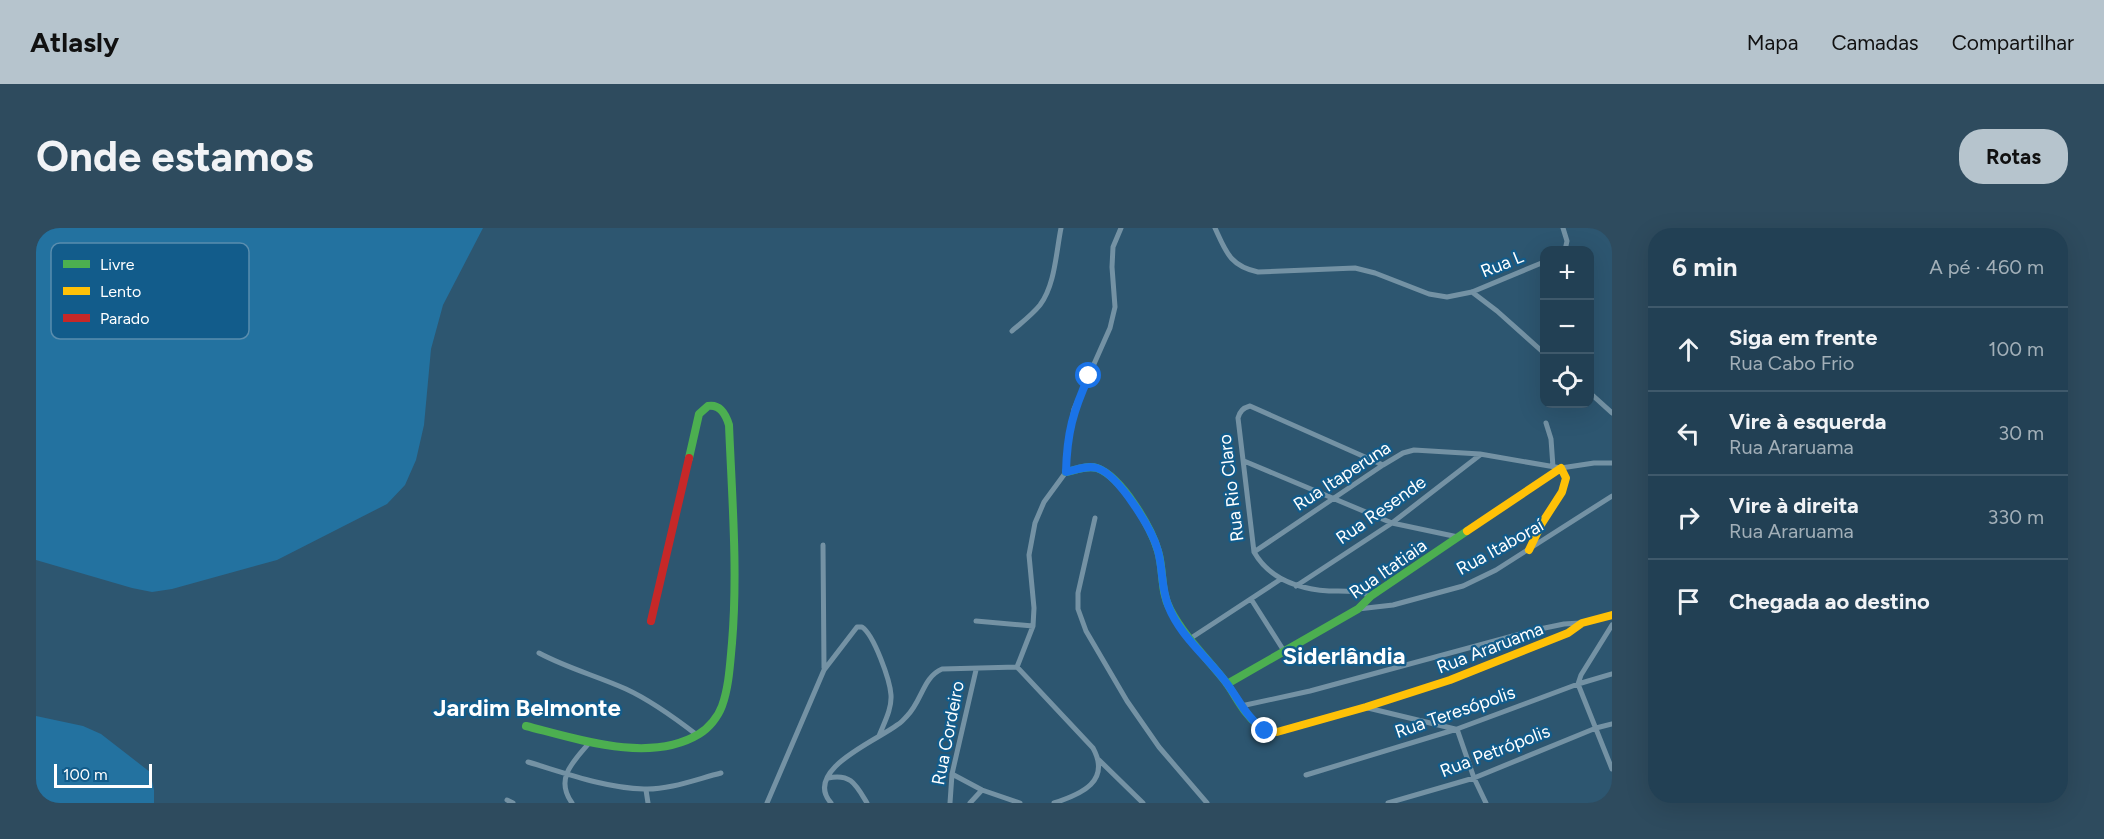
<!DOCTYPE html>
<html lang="pt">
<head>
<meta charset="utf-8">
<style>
	:root { --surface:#224054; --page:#2e4b5e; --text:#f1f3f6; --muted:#a2afb8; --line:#3f596b; --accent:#b6c4cd }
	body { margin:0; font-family:Figtree,sans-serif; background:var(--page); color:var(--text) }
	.controls { position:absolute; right:18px; top:18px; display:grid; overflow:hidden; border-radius:12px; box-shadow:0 6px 24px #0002 }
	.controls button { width:54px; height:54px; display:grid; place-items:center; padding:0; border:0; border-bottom:2px solid var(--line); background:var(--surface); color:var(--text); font:30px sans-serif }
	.scale { position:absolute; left:18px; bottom:15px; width:98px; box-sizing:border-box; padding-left:6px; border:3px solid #fff; border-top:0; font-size:16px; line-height:21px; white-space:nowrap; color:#fff; -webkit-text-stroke:4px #125c8b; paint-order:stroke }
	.stop { position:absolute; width:18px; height:18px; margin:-14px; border:4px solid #1a73e8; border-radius:50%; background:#fff }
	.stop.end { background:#1a73e8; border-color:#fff; box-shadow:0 2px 6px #0008 }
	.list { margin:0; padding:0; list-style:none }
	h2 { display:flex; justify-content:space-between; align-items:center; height:78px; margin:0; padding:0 24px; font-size:26px }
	h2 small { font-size:20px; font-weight:400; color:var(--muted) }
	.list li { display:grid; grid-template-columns:39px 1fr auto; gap:18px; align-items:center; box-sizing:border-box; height:84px; padding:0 24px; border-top:2px solid var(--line) }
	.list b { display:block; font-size:22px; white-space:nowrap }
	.list p { margin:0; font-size:20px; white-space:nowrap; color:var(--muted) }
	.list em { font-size:20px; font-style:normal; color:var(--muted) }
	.icon { flex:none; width:33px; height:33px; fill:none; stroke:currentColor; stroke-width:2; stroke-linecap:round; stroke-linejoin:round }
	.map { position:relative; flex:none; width:1576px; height:575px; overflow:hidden; border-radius:24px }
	header { display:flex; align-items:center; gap:36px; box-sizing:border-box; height:84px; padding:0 30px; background:var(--accent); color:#111 }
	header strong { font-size:28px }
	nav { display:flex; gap:33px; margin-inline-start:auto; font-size:21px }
	.intro { display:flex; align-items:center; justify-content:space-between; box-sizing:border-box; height:144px; padding:0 36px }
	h1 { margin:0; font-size:42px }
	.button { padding:15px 27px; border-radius:24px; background:var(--accent); color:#111; font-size:21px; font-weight:700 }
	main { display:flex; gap:36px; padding:0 36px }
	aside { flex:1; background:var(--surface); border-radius:24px; box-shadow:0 6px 24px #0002 }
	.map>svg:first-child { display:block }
	.green { fill:#2372a0 }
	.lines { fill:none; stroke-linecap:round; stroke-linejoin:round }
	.street { stroke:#7492a4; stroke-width:5 }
	.fast { stroke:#4caf50; stroke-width:8 }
	.slow { stroke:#ffc107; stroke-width:8 }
	.jam { stroke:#c62828; stroke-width:8 }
	.route { stroke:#1a73e8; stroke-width:8 }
	.labels { text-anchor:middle; stroke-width:4.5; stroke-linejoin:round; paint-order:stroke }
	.street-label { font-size:18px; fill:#fff; stroke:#125c8b }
	.district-label { font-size:24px; font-weight:bold; fill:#fff; stroke:#125c8b }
	.key { fill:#125c8b; stroke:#598dae; stroke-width:1.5 }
	.key-label { font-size:16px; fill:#fff }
</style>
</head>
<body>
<header>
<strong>Atlasly</strong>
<nav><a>Mapa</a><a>Camadas</a><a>Compartilhar</a></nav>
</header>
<div class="intro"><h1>Onde estamos</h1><a class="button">Rotas</a></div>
<main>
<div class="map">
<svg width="1576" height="575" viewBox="0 0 1576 575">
	<rect width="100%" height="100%" fill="#2d5670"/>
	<path class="green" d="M0 0H447L407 77 395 121 388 197 380 232 369 257 351 276 241 332 136 361 116 364 96 360 0 332Z
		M0 488 47 498 65 506 114 544 118 562V575H0Z"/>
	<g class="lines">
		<path class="street" d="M1179 0C1190 24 1194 38 1222 44L1319 40 1339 45 1393 66 1411 69 1436 64 1508 34
			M1527 0 1531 13 1529 22
			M1436 64 1461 83 1508 125
			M976 103C985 95 996 87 1004 77 1019 57 1020 25 1025 0
			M1554 165 1576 185
			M1510 195 1515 211 1517 239
			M1208 233 1356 295 1422 309
			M1059 290 1042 365V381L1050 403 1091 473 1123 519 1171 575
			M787 317 788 440
			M1218 324 1347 237 1367 225 1378 222 1444 226 1525 240 1558 235H1576
			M1260 358 1356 295 1444 227
			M1335 368C1321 362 1308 363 1293 363 1263 361 1234 352 1218 324L1202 190C1204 183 1207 180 1214 178L1347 237
			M1215 371 1248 423
			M1322 381 1357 377 1427 358 1460 342 1576 268
			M940 393 997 398
			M1576 397 1545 447 1542 456 1576 541
			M1152 412 1245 351
			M503 425C531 440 561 448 590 461 616 473 639 490 661 507
			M981 439 997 398 998 380 993 327 999 295 1008 274 1030 244 1031 218 1038 181 1074 100 1079 79 1076 39 1077 19 1085 0
			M1205 478 1274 463 1499 402 1528 396 1544 395
			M1332 480 1419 501
			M1421 501 1438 550 1450 575
			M1063 532 1107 575
			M492 534C529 545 569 560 608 561 633 562 661 551 685 545
			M916 546 946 562 984 575
			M1270 547 1421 501 1542 456 1576 446
			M792 550C815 545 820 557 831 575
			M610 562 612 575
			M471 572 477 575
			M536 575C518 550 538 533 554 514
			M731 575 788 442 821 399H826C838 407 854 452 855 467 856 481 848 495 843 508
			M795 575C766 542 842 512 861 497 865 495 868 491 871 488 886 473 887 449 906 441L981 439 1057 520C1075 553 1046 566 1018 575
			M914 575 916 546 940 442
			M934 575 946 562
			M1352 575 1438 550 1560 500 1576 496
			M1573 575 1576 574"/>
		<path class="fast" d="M1030 244C1040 242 1051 237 1061 240 1086 249 1115 299 1122 323 1128 342 1124 363 1134 381 1148 408 1170 429 1189 453 1200 468 1207 485 1222 497
			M1191 456 1322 381 1335 368 1431 303
			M490 498C541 511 614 536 663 506 673 500 682 489 686 478 693 459 694 436 696 415 702 343 696 270 693 197 690 187 684 176 672 178L663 186 653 230"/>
		<path class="slow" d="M1431 303 1525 240 1530 250 1526 264 1506 295 1493 322
			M1222 497 1241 504 1330 479 1414 452 1532 405 1546 395 1576 387"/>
		<path class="jam" d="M615 393 653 230"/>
	</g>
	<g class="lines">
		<path class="route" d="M1053 148C1037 183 1031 205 1030 244 1039 242 1051 237 1061 240 1083 247 1116 301 1122 323 1127 341 1125 359 1132 377 1144 409 1173 430 1192 457 1204 474 1212 491 1229 503"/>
	</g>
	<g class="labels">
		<g class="street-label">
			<text transform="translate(1466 36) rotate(-22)" y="6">Rua L</text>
			<text transform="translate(1306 248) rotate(-33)" y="6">Rua Itaperuna</text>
			<text transform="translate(1195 260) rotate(-97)" y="6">Rua Rio Claro</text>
			<text transform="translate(1345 282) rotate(-35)" y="6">Rua Resende</text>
			<text transform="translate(1464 319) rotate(-29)" y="6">Rua Itaboraí</text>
			<text transform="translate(1352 341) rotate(-35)" y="6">Rua Itatiaia</text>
			<text transform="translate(1454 420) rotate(-21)" y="6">Rua Araruama</text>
			<text transform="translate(1419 484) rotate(-19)" y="6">Rua Teresópolis</text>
			<text transform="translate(912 505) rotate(-79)" y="6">Rua Cordeiro</text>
			<text transform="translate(1459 523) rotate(-21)" y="6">Rua Petrópolis</text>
		</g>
		<g class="district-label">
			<text x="1308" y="436">Siderlândia</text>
			<text x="491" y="488">Jardim Belmonte</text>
		</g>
	</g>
	<rect x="15" y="15" width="198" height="96" rx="9" class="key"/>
	<rect x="27" y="32" width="27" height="8" fill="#4caf50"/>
	<rect x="27" y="59" width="27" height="8" fill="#ffc107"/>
	<rect x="27" y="86" width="27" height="8" fill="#c62828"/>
	<g class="key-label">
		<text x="64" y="42">Livre</text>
		<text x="64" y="69">Lento</text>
		<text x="64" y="96">Parado</text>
	</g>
</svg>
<div class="controls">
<button>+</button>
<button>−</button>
<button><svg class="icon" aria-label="locate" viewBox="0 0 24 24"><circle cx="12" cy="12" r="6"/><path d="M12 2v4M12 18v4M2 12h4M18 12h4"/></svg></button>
</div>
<div class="scale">100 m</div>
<div class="stop" style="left:1053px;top:148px"></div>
<div class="stop end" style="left:1229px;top:503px"></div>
</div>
<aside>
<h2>6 min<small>A pé · 460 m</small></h2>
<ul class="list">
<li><svg class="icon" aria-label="ahead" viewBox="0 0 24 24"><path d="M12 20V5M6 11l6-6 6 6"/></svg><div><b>Siga em frente</b><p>Rua Cabo Frio</p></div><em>100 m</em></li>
<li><svg class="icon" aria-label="left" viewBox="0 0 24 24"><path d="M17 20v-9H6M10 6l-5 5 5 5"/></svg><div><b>Vire à esquerda</b><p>Rua Araruama</p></div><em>30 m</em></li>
<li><svg class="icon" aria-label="right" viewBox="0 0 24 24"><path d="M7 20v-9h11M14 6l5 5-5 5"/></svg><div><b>Vire à direita</b><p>Rua Araruama</p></div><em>330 m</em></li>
<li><svg class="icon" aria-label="arrive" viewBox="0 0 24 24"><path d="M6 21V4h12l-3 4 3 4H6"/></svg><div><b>Chegada ao destino</b></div></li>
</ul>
</aside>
</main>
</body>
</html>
